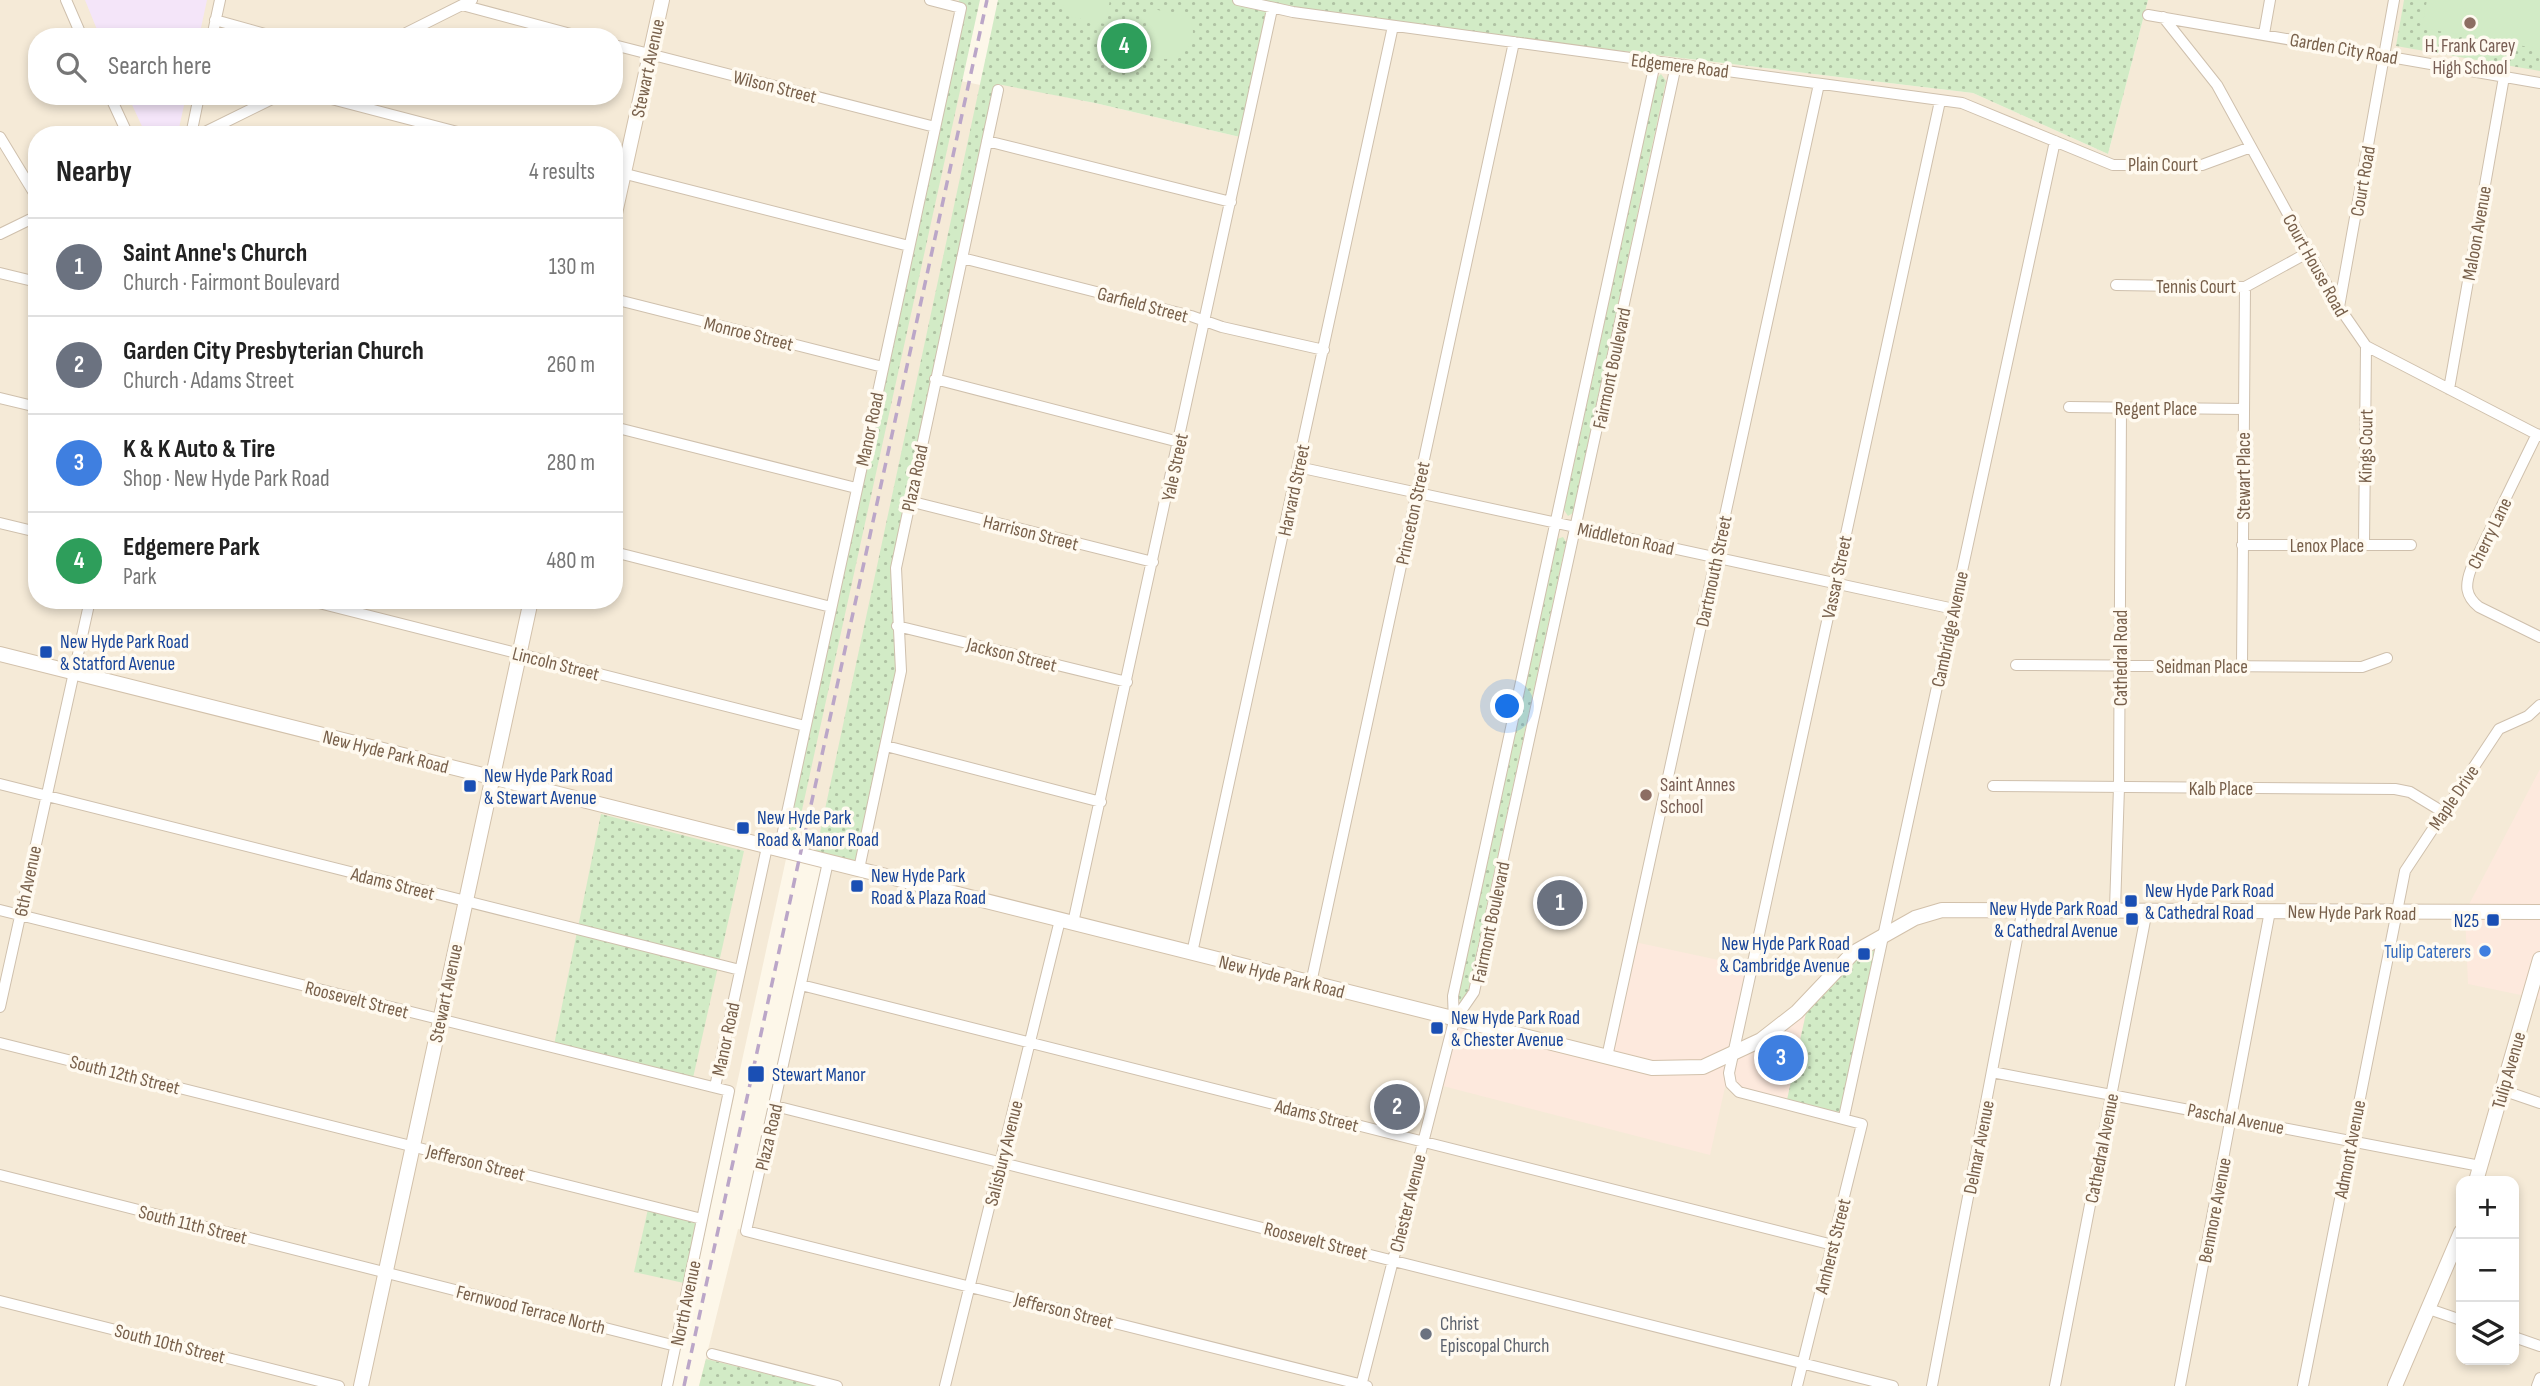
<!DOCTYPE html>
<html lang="en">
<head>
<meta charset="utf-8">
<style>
	:root { --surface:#fff; --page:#f2f2f2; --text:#222; --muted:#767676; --line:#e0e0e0; --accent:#7b4b35 }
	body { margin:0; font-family:"Sofia Sans Condensed",sans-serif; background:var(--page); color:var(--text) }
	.controls { position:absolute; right:21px; bottom:21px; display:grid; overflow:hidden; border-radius:14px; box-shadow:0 4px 10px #0003 }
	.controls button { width:63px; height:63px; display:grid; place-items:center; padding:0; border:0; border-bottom:2px solid var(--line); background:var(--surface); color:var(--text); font:35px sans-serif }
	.you { position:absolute; left:1508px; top:707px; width:24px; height:24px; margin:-18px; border:5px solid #fff; border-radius:50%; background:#1a73e8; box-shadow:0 0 0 10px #1a73e833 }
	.badge { display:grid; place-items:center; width:46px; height:46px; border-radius:50%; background:var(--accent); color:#fff; font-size:23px; font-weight:700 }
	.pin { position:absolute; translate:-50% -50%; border:4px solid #fff; box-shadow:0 2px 7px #0006 }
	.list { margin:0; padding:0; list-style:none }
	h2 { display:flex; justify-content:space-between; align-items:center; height:91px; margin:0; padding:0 28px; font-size:30px }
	h2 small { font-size:23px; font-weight:400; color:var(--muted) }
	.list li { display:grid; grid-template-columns:46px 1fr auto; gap:21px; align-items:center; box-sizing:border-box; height:98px; padding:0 28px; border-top:2px solid var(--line) }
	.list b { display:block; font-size:26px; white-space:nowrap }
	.list p { margin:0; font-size:23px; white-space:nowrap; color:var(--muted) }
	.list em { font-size:23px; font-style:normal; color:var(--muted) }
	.icon { flex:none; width:38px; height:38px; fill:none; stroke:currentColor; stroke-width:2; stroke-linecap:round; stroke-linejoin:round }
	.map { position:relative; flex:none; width:2540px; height:1386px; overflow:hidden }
	.search { position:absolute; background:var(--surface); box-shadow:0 4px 10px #0003; left:28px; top:28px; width:595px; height:77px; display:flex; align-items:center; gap:18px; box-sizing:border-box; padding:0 24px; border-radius:28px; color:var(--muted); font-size:26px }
	.panel { position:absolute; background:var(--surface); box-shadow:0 4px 10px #0003; left:28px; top:126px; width:595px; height:483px; border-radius:28px }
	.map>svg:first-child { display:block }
	.residential { fill:#f5ead7; fill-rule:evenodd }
	.commercial { fill:#fde9dd }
	.education { fill:#f4e5f9 }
	.grass { fill:url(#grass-dots) }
	.pitch { fill:#d2ebc6 }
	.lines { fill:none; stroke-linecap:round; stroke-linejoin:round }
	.street-casing { stroke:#cfc0ad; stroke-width:12 }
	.secondary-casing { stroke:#d2c1ab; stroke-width:16 }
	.street { stroke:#fff; stroke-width:10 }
	.secondary { stroke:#fff; stroke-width:14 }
	.rail { stroke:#bba6c8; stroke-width:3.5; stroke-dasharray:10 7; stroke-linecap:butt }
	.education-dot { fill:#8d6e63; stroke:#fffaf0; stroke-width:2.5 }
	.transit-dot { fill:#1a4fb4; stroke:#fffaf0; stroke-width:2.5 }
	.shop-dot { fill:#3f7fe0; stroke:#fffaf0; stroke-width:2.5 }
	.worship-dot { fill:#6b7280; stroke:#fffaf0; stroke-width:2.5 }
	.labels { text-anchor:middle; stroke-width:7; stroke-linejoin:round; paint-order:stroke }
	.education-label { font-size:19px; fill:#785e54; stroke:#fffaf0 }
	.street-label { font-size:19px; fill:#78604b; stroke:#fffaf0 }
	.transit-label { font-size:19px; fill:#164399; stroke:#fffaf0; text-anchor:start }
	.shop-label { font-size:19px; fill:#366cbe; stroke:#fffaf0; text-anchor:end }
	.worship-label { font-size:19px; fill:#5b616d; stroke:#fffaf0; text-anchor:start }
</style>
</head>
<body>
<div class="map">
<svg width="2540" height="1386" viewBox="0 0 2540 1386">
	<defs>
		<pattern id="grass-dots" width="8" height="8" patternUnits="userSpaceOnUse" patternTransform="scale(1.75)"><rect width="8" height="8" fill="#d2ebc6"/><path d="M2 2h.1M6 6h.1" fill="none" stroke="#afc2a3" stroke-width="1.8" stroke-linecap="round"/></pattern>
	</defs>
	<rect width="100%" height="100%" fill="#fdf7e9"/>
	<path class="residential" d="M0 0H978L961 81 995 88 996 83 1095 103 1240 137 1272 9 1973 93 2108 154 2148 0H2540V1386H699L738 1229 743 1230 826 860 788 850 671 1386H0ZM37 37H614V96H37ZM37 135H614V600H37ZM2461 1181H2514V1360H2461Z"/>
	<path class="commercial" d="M2540 769V999L2468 984 2465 912Z
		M1630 941 1751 967 1732 1055 1808 1004 1787 1100 1725 1087 1710 1155 1439 1085 1456 1020 1606 1053Z"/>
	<path class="education" d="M85 0H207L199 37H100Z
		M128 96H186L179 128 167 135H146Z"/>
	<path class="grass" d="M959 0H980L793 851 781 848Z
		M998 0H2148L2108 154 1973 93 1272 9 1240 137 1095 103 997 84 894 580 901 667 860 867 815 856Z
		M2404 0H2540V71L2396 46Z
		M1661 74 1666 81 1573 513 1568 516 1564 510 1657 78Z
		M1563 537 1566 542 1466 1001 1462 1004 1458 998 1557 539Z
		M601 814 744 851 693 1078 554 1045Z
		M1878 939 1842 1113 1787 1100 1808 1004Z
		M648 1209 707 1223 693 1285 634 1272Z
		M706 1359 816 1386H699Z"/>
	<path class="pitch" d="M1065 0H1110L1105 24 1062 15Z
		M2427 0H2540V49L2422 28Z
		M1150 8 1190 18C1196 34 1193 45 1179 56 1165 62 1150 59 1142 45Z"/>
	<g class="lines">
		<defs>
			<path id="street" d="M66 0 82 37
				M1238 0 1293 12 1962 103 2113 165H2202L2251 147
				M462 5 582 37
				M2148 15 2540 83
				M2163 17 2217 85 2339 307 2366 346 2540 436
				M215 20 276 37
				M2264 34 2270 0
				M212 37 220 0
				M398 37 472 0
				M614 45 935 127
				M110 96 128 135
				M320 96 469 135
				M191 135 199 96
				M199 135 278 96
				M0 137 37 198
				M987 141 1231 202
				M614 171 909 246
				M0 234 37 216
				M962 258 1191 316 1222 327 1324 350
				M0 273 37 282
				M2116 285 2245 287 2309 252
				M614 299 883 367
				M2339 307 2394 0
				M935 379 1179 442
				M2449 389 2504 77
				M0 398 37 407
				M2069 407 2243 409
				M614 427 856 488
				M2537 434 2471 569C2465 585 2465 596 2479 607L2540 637
				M1298 467 1954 609
				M909 501 1153 562
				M0 523 37 532
				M2242 545H2411
				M2364 545 2366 346
				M614 552 831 607
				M307 600 805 726
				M897 626 1127 682
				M2016 665 2362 667 2387 658
				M2242 666 2245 287
				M886 746 1101 802
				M0 784 740 970
				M1993 786 2395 789 2410 792 2443 812
				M779 850 961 8 930 0
				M828 862 746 1231 1367 1386
				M859 869 901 671 896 568 998 90
				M2115 909 2119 787 2121 407
				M0 910 729 1091 667 1386
				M1073 923 1272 9
				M1192 953 1393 26
				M1311 983 1514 42
				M801 985 1833 1245
				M0 1007 90 600
				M1454 1021 1474 992 1676 65
				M0 1043 702 1219
				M1607 1057 1819 84
				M1992 1072 2480 1166
				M715 1087 767 847
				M2502 1090 2540 1103
				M775 1106 1893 1386
				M1844 1117 2055 141
				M0 1175 676 1346
				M0 1301 339 1386
				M2429 1309 2461 1320
				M2514 1337 2540 1346
				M712 1354 837 1386
				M945 1386 1060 920
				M1361 1386 1454 1021 1453 996 1655 63
				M1797 1386 1862 1124 1739 1092 1731 1084 1729 1073 1940 101
				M1932 1386 2023 908
				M2055 1386 2147 910
				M2180 1386 2270 911
				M2303 1386 2405 871 2499 729 2528 716 2540 705
				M2537 1386 2540 1378"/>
			<path id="secondary" d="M614 218 662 0
				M0 654 1652 1068 1703 1067 1761 1040 1797 1012 1853 953 1915 918 1942 910 2540 912
				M2476 1181 2540 959
				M361 1386 531 600
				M2395 1386 2461 1232"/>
		</defs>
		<use href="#street" class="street-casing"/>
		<use href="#secondary" class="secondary-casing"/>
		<use href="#street" class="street"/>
		<use href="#secondary" class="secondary"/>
		<path class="rail" d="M684 1386 987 0"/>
	</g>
	<g class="education-dot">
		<circle cx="2470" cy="23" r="7"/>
		<circle cx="1646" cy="795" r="7"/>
	</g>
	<g class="transit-dot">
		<rect x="39" y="645" width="14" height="14" rx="3.5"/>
		<rect x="463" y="779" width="14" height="14" rx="3.5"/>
		<rect x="736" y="821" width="14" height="14" rx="3.5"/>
		<rect x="850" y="879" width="14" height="14" rx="3.5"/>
		<rect x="2124" y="894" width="14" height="14" rx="3.5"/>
		<rect x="2125" y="912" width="14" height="14" rx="3.5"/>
		<rect x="2486" y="913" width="14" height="14" rx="3.5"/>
		<rect x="1857" y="947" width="14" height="14" rx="3.5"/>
		<rect x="1430" y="1021" width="14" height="14" rx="3.5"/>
		<rect x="747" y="1065" width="18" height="18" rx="3.5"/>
	</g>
	<circle class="shop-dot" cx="2485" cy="951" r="7"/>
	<circle class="worship-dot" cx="1426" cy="1334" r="7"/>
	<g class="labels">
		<g class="education-label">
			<text x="2470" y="52">H. Frank Carey<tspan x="2470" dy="22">High School</tspan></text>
			<text x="1660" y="791" text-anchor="start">Saint Annes<tspan x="1660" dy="22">School</tspan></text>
		</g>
		<g class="street-label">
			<text transform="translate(2344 48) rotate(10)" y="7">Garden City Road</text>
			<text transform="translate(1680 65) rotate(7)" y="7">Edgemere Road</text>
			<text transform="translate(647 68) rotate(-78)" y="7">Stewart Avenue</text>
			<text transform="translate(775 86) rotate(14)" y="7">Wilson Street</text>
			<text x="2163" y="171">Plain Court</text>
			<text transform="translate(2362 181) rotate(-80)" y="7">Court Road</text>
			<text transform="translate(2476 233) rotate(-80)" y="7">Maloon Avenue</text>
			<text transform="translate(2316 265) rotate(61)" y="7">Court House Road</text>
			<text x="2196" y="293">Tennis Court</text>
			<text transform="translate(1143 304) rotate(15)" y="7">Garfield Street</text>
			<text transform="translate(749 333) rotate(14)" y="7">Monroe Street</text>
			<text transform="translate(1611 368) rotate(-78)" y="7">Fairmont Boulevard</text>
			<text x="2156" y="415">Regent Place</text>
			<text transform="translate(869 429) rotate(-78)" y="7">Manor Road</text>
			<text transform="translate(2365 446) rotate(-89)" y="7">Kings Court</text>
			<text transform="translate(1174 467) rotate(-78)" y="7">Yale Street</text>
			<text transform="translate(2243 476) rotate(-90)" y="7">Stewart Place</text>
			<text transform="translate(914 478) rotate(-78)" y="7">Plaza Road</text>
			<text transform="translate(1293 490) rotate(-78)" y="7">Harvard Street</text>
			<text transform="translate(1412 513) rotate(-78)" y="7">Princeton Street</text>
			<text transform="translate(1031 532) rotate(14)" y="7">Harrison Street</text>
			<text transform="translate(2489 533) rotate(-64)" y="7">Cherry Lane</text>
			<text transform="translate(1626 538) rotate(12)" y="7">Middleton Road</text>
			<text x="2327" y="552">Lenox Place</text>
			<text transform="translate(1713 571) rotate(-78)" y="7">Dartmouth Street</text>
			<text transform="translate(1836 577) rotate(-78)" y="7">Vassar Street</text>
			<text transform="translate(1949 629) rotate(-78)" y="7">Cambridge Avenue</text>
			<text transform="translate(1012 654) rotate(14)" y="7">Jackson Street</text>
			<text transform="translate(2120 658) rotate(-90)" y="7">Cathedral Road</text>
			<text transform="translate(556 663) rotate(14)" y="7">Lincoln Street</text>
			<text x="2202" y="673">Seidman Place</text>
			<text transform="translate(386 751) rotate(14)" y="7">New Hyde Park Road</text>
			<text x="2221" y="795">Kalb Place</text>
			<text transform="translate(2453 797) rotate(-56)" y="7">Maple Drive</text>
			<text transform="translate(27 881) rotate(-78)" y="7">6th Avenue</text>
			<text transform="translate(393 883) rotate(14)" y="7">Adams Street</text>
			<text transform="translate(2352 912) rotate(1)" y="7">New Hyde Park Road</text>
			<text transform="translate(1490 922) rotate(-78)" y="7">Fairmont Boulevard</text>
			<text transform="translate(1282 976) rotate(14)" y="7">New Hyde Park Road</text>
			<text transform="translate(445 993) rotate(-78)" y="7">Stewart Avenue</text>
			<text transform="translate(357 999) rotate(14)" y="7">Roosevelt Street</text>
			<text transform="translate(725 1039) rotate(-78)" y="7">Manor Road</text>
			<text transform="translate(2508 1070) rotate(-74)" y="7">Tulip Avenue</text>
			<text transform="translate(125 1074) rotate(14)" y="7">South 12th Street</text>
			<text transform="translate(1317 1115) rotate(14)" y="7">Adams Street</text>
			<text transform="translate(2236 1118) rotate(11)" y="7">Paschal Avenue</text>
			<text transform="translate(768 1137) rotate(-77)" y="7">Plaza Road</text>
			<text transform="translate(1978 1147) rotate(-79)" y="7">Delmar Avenue</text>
			<text transform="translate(2101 1148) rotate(-79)" y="7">Cathedral Avenue</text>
			<text transform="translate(2349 1149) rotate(-79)" y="7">Admont Avenue</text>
			<text transform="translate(1003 1153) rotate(-76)" y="7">Salisbury Avenue</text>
			<text transform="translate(476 1162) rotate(14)" y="7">Jefferson Street</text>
			<text transform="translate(1407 1203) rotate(-76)" y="7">Chester Avenue</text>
			<text transform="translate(2214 1210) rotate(-79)" y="7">Benmore Avenue</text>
			<text transform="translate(193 1224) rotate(14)" y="7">South 11th Street</text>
			<text transform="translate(1316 1240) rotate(14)" y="7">Roosevelt Street</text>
			<text transform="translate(1832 1246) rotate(-76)" y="7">Amherst Street</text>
			<text transform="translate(685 1303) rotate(-78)" y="7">North Avenue</text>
			<text transform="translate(531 1309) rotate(14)" y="7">Fernwood Terrace North</text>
			<text transform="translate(1064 1310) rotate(14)" y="7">Jefferson Street</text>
			<text transform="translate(170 1343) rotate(14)" y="7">South 10th Street</text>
		</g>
		<g class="transit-label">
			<text x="60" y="648">New Hyde Park Road<tspan x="60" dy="22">&amp; Statford Avenue</tspan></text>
			<text x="484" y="782">New Hyde Park Road<tspan x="484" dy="22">&amp; Stewart Avenue</tspan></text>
			<text x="757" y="824">New Hyde Park<tspan x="757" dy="22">Road &amp; Manor Road</tspan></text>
			<text x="871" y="882">New Hyde Park<tspan x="871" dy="22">Road &amp; Plaza Road</tspan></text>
			<text x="2145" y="897">New Hyde Park Road<tspan x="2145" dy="22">&amp; Cathedral Road</tspan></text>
			<text x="2118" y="915" text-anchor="end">New Hyde Park Road<tspan x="2118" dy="22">&amp; Cathedral Avenue</tspan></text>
			<text x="2479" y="927" text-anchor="end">N25</text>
			<text x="1850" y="950" text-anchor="end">New Hyde Park Road<tspan x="1850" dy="22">&amp; Cambridge Avenue</tspan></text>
			<text x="1451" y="1024">New Hyde Park Road<tspan x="1451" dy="22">&amp; Chester Avenue</tspan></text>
			<text x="772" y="1081">Stewart Manor</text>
		</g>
		<g class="shop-label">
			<text x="2471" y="958">Tulip Caterers</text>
		</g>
		<g class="worship-label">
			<text x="1440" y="1330">Christ<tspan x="1440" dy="22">Episcopal Church</tspan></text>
		</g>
	</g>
</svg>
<div class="controls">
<button>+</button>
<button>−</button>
<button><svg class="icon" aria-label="layers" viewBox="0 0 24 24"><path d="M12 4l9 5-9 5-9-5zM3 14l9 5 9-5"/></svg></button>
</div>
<div class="you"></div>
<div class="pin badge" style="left:1560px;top:903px;background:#6b7280">1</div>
<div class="pin badge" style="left:1397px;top:1107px;background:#6b7280">2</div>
<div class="pin badge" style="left:1781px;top:1058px;background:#3f7fe0">3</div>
<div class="pin badge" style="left:1124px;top:46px;background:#2e9e5b">4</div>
<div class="search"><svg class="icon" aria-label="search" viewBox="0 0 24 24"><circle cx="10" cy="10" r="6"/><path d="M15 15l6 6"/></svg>Search here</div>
<section class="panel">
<h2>Nearby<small>4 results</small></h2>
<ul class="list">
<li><span class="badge" style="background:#6b7280">1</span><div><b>Saint Anne's Church</b><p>Church · Fairmont Boulevard</p></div><em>130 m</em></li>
<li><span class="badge" style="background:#6b7280">2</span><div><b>Garden City Presbyterian Church</b><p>Church · Adams Street</p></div><em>260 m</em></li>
<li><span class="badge" style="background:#3f7fe0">3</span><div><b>K &amp; K Auto &amp; Tire</b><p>Shop · New Hyde Park Road</p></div><em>280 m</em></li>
<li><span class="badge" style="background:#2e9e5b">4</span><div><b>Edgemere Park</b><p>Park</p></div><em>480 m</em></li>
</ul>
</section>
</div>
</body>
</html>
